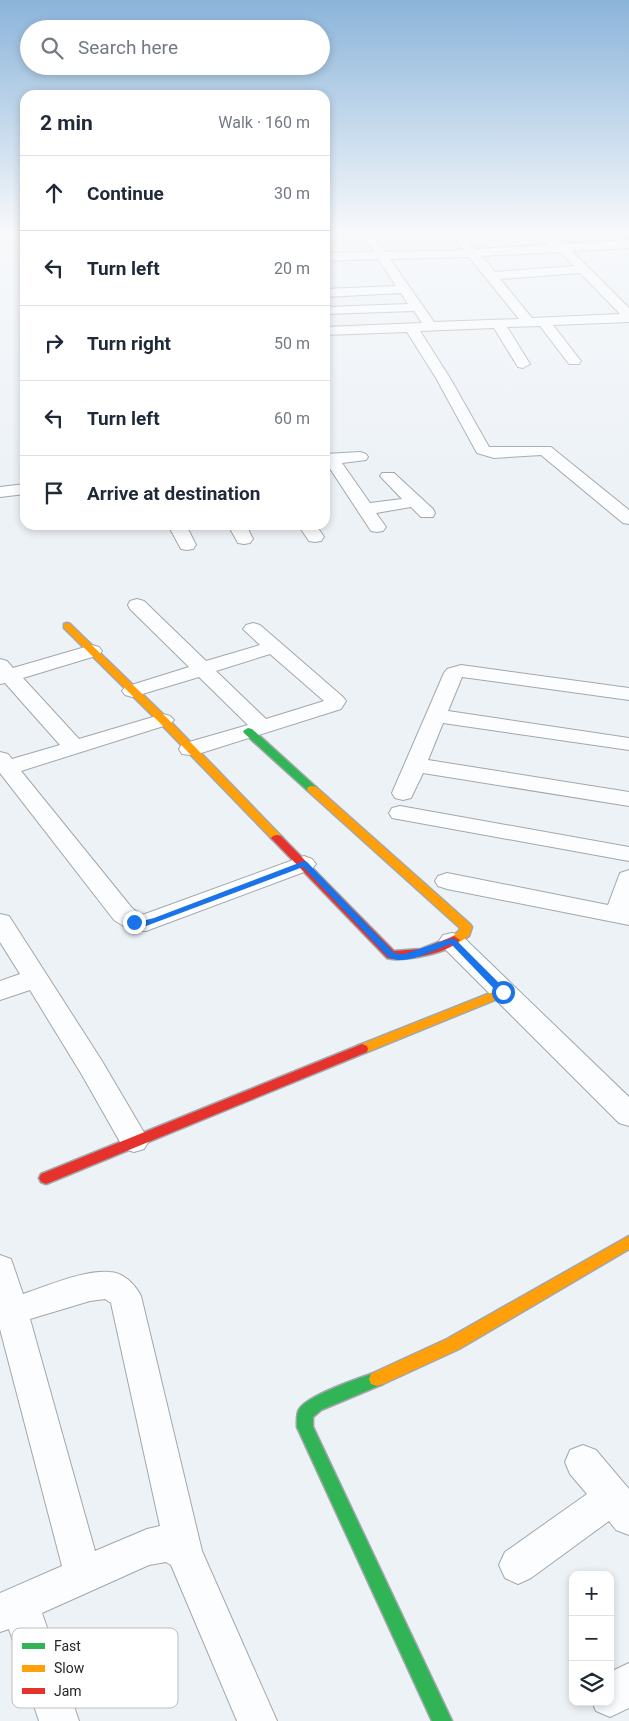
<!DOCTYPE html>
<html lang="en">
<head>
<meta charset="utf-8">
<style>
	:root { --surface:#fff; --page:#f2f2f3; --text:#1f2937; --muted:#747a83; --line:#e0e1e3 }
	body { margin:0; font-family:Roboto,sans-serif; background:var(--page); color:var(--text) }
	.controls { position:absolute; right:15px; bottom:15px; display:grid; overflow:hidden; border-radius:10px; box-shadow:0 2px 8px #0003 }
	.controls button { width:45px; height:45px; display:grid; place-items:center; padding:0; border:0; border-bottom:1px solid var(--line); background:var(--surface); color:var(--text); font:25px sans-serif }
	.stop { position:absolute; width:15px; height:15px; margin:-11px; border:4px solid #1a73e8; border-radius:50%; background:#fff }
	.stop.end { background:#1a73e8; border-color:#fff; box-shadow:0 1px 5px #0008 }
	.list { margin:0; padding:0; list-style:none }
	h2 { display:flex; justify-content:space-between; align-items:center; height:65px; margin:0; padding:0 20px; font-size:21px }
	h2 small { font-size:16px; font-weight:400; color:var(--muted) }
	.list li { display:grid; grid-template-columns:32px 1fr auto; gap:15px; align-items:center; box-sizing:border-box; height:75px; padding:0 20px; border-top:1px solid var(--line) }
	.list b { display:block; font-size:19px; white-space:nowrap }
	.list em { font-size:16px; font-style:normal; color:var(--muted) }
	.icon { flex:none; width:28px; height:28px; fill:none; stroke:currentColor; stroke-width:2; stroke-linecap:round; stroke-linejoin:round }
	.map { position:relative; flex:none; width:629px; height:1721px; overflow:hidden }
	.search { position:absolute; background:var(--surface); box-shadow:0 2px 8px #0003; left:20px; top:20px; width:310px; height:55px; display:flex; align-items:center; gap:12px; box-sizing:border-box; padding:0 18px; border-radius:28px; color:var(--muted); font-size:19px }
	.panel { position:absolute; background:var(--surface); box-shadow:0 2px 8px #0003; left:20px; top:90px; width:310px; height:440px; border-radius:15px }
	.map>svg:first-child { display:block }
	.lines { fill:none; stroke-linecap:round; stroke-linejoin:round }
	.street-casing { stroke:#a3a7ab; stroke-width:2 }
	.fast-casing { stroke:#a3a7ab; stroke-width:3 }
	.slow-casing { stroke:#a3a7ab; stroke-width:3 }
	.jam-casing { stroke:#a3a7ab; stroke-width:3 }
	.street { fill:#fcfdfe; fill-rule:evenodd }
	.fast { fill:#30b455; fill-rule:evenodd }
	.slow { fill:#ff9f0a; fill-rule:evenodd }
	.jam { fill:#e5322d; fill-rule:evenodd }
	.route { fill:#1a73e8 }
	.key { fill:#fff; stroke:#bdbebf; stroke-width:1 }
	.key-label { font-size:14px; fill:#24272a }
</style>
</head>
<body>
<div class="map">
<svg width="629" height="1721" viewBox="0 0 629 1721">
	<rect width="100%" height="100%" fill="#edf2f7"/>
	<g class="lines">
		<defs>
			<path id="street" d="M360 231H370L385 252 464 250 450 231H461L476 249 547 245 530 231H542L564 244 629 240V248L572 251 629 308V322L553 325 581 361 579 364H569L540 326 507 327 530 364 523 368 518 367 494 328 420 331 450 378 489 447H551L629 510V524L623 523 541 455 494 458 477 453 436 378 407 332 325 335V327L422 323 414 311 325 314V308L327 307 408 304 401 293 325 297V289L396 286 378 259 325 261V253L374 252ZM560 252 574 266 495 272 482 256ZM469 257 519 319 434 322 390 259ZM580 273 620 314 532 318 500 279Z
				M360 452 366 454 368 457 366 460 342 463 370 503 402 499 380 476 382 473H394L433 509 435 513 433 517H421L411 507 376 513 386 527 383 531 377 532 371 531 327 464H325V454Z
				M25 484V494L0 497V487Z
				M168 525H186L196 545 193 549 187 550 181 549Z
				M228 525H246L253 539 250 543 244 544 238 543Z
				M298 525H316L324 537 321 541 315 542 309 541Z
				M137 599 144 601 206 661 260 645 243 629 246 625 253 623 260 625 343 697 346 701 341 709 198 754 190 755 182 754 179 749 182 744 248 725 199 677 139 695 132 697 125 695 122 691 125 687 189 667 130 609 128 605 130 601ZM270 654 324 701 266 719 216 671Z
				M92 645 99 647 102 651 99 655 23 678 79 739 163 714 170 716 174 720 170 724 21 771 132 908 141 915 145 914 304 856 312 859 316 864 312 869 146 931C134 932 124 927 114 920L0 773V752L8 754 12 759 60 745 5 683 0 684V659L7 661 13 668Z
				M461 665 629 688V700L462 677 448 711 629 738V750L443 723 428 760 629 792V806L423 773 411 798 403 800 395 798 392 793 444 673 447 669Z
				M400 806 629 847V861L392 818 389 813 392 808Z
				M629 870V925L447 889 438 886 435 881 438 876 447 873 608 905 620 873Z
				M0 914 9 916 102 1061 149 1141 144 1149 134 1152 124 1149 82 1075 30 990 0 1000V981L20 974 0 942Z
				M452 933 461 935 629 1097V1126L619 1123 443 947 439 941 443 935Z
				M0 1255 11 1259 23 1294C48 1286 83 1270 109 1272 123 1272 135 1284 141 1296L202 1551 277 1721H237L171 1565 166 1562 149 1565 42 1613 79 1721H39L9 1629 0 1632V1593L62 1566 0 1329ZM105 1299 111 1303 160 1526 147 1529 95 1551 30 1319 90 1301Z
				M583 1445 596 1450 629 1489V1535L616 1530 609 1521 531 1578 518 1584 505 1578 499 1565 505 1552 587 1494 570 1474 565 1462 570 1450Z
				M629 1663V1708L610 1717 596 1711 592 1702H610V1672Z"/>
			<path id="fast" d="M248 728 252 729 316 787 317 789 316 791H308L244 733 243 731Z
				M377 1372 383 1374 385 1379 383 1384 321 1410 313 1417V1427L452 1721H432L297 1427C297 1421 296 1413 300 1408 310 1395 359 1378 377 1372Z"/>
			<path id="slow" d="M67 623 70 624 167 718 281 836 283 838 281 840H273L159 722 64 628V624Z
				M312 786 316 787 470 924 472 927 469 936 458 943H450L448 940 459 931 460 928 308 791 307 789 308 787Z
				M503 988 507 989 509 992 507 995 367 1052H357L356 1049 357 1046Z
				M629 1236V1249L459 1349 383 1384 377 1386 371 1384 369 1379 371 1374 447 1339Z"/>
			<path id="jam" d="M277 835 281 836 394 951 421 949 454 936 460 940C450 953 403 962 387 958L273 840 271 838 273 836Z
				M362 1044 367 1046 368 1049 367 1052 51 1182 46 1184 41 1182 39 1178 41 1174Z"/>
		</defs>
		<use href="#street" class="street-casing"/>
		<use href="#fast" class="fast-casing"/>
		<use href="#slow" class="slow-casing"/>
		<use href="#jam" class="jam-casing"/>
		<use href="#street" class="street"/>
		<use href="#fast" class="fast"/>
		<use href="#slow" class="slow"/>
		<use href="#jam" class="jam"/>
	</g>
	<linearGradient id="sky" x2="0" y2="1"><stop stop-color="#8bb4da"/><stop offset="0.49" stop-color="#f7f9fb"/><stop offset="1" stop-color="#f7f9fb" stop-opacity="0"/></linearGradient>
	<rect width="629" height="472" fill="url(#sky)"/>
	<path class="route" d="M304 861 307 862 394 953 404 954 449 939H455L506 990V994H499L451 944C433 950 405 967 388 957L303 867 146 926 134 925 129 922 134 919 142 921 154 918Z"/>
	<rect x="12" y="1628" width="166" height="80" rx="8" class="key"/>
	<rect x="22" y="1643" width="23" height="6" fill="#30b455"/>
	<rect x="22" y="1665" width="23" height="7" fill="#ff9f0a"/>
	<rect x="22" y="1688" width="23" height="6" fill="#e5322d"/>
	<g class="key-label">
		<text x="54" y="1651">Fast</text>
		<text x="54" y="1673">Slow</text>
		<text x="54" y="1696">Jam</text>
	</g>
</svg>
<div class="controls">
<button>+</button>
<button>−</button>
<button><svg class="icon" aria-label="layers" viewBox="0 0 24 24"><path d="M12 4l9 5-9 5-9-5zM3 14l9 5 9-5"/></svg></button>
</div>
<div class="stop" style="left:503px;top:992px"></div>
<div class="stop end" style="left:134px;top:922px"></div>
<div class="search"><svg class="icon" aria-label="search" viewBox="0 0 24 24"><circle cx="10" cy="10" r="6"/><path d="M15 15l6 6"/></svg>Search here</div>
<section class="panel">
<h2>2 min<small>Walk · 160 m</small></h2>
<ul class="list">
<li><svg class="icon" aria-label="ahead" viewBox="0 0 24 24"><path d="M12 20V5M6 11l6-6 6 6"/></svg><div><b>Continue</b></div><em>30 m</em></li>
<li><svg class="icon" aria-label="left" viewBox="0 0 24 24"><path d="M17 20v-9H6M10 6l-5 5 5 5"/></svg><div><b>Turn left</b></div><em>20 m</em></li>
<li><svg class="icon" aria-label="right" viewBox="0 0 24 24"><path d="M7 20v-9h11M14 6l5 5-5 5"/></svg><div><b>Turn right</b></div><em>50 m</em></li>
<li><svg class="icon" aria-label="left" viewBox="0 0 24 24"><path d="M17 20v-9H6M10 6l-5 5 5 5"/></svg><div><b>Turn left</b></div><em>60 m</em></li>
<li><svg class="icon" aria-label="arrive" viewBox="0 0 24 24"><path d="M6 21V4h12l-3 4 3 4H6"/></svg><div><b>Arrive at destination</b></div></li>
</ul>
</section>
</div>
</body>
</html>
